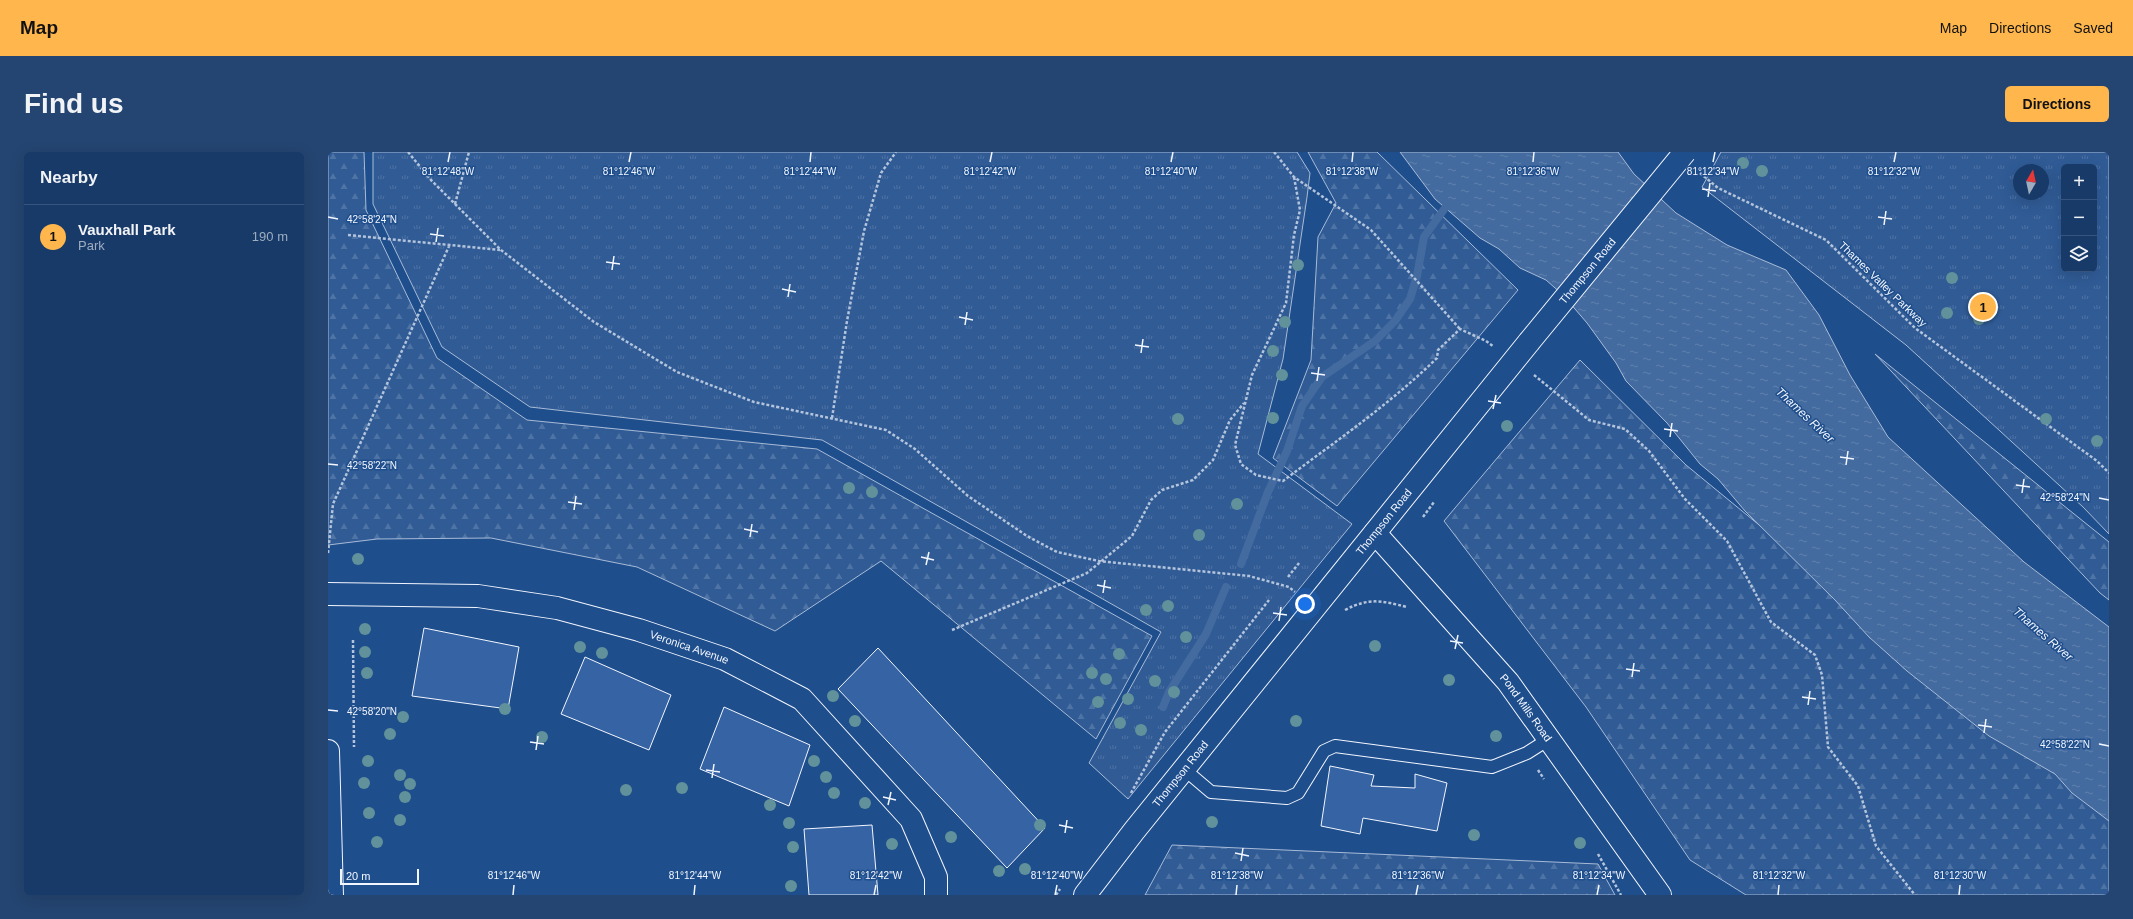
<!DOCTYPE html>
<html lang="en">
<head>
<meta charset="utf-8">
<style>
	:root { --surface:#173a69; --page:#244571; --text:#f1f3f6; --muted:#9eadc0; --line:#36547d; --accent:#ffb74d }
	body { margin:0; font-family:Arial,sans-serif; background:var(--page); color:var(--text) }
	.controls { position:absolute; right:12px; top:12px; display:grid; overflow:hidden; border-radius:6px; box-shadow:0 4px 16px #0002 }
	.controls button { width:36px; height:36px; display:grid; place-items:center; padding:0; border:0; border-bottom:1px solid var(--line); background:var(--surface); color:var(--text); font:20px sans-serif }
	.compass { position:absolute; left:1685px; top:12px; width:36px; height:36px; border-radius:50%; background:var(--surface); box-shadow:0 4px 16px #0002; rotate:9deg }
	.scale { position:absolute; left:12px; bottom:10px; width:79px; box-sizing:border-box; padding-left:4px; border:2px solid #f2f6ff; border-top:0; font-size:11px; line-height:14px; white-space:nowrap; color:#f2f6ff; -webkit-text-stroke:3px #1f4e8c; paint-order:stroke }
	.you { position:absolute; left:977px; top:452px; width:14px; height:14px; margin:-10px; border:3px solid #fff; border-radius:50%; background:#1a73e8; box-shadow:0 0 0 6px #1a73e833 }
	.badge { display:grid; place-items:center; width:26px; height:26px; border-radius:50%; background:var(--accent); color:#111; font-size:13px; font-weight:700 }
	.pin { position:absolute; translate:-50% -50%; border:2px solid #fff; box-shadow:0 1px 4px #0006 }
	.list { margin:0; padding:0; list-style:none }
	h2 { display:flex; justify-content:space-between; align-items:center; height:52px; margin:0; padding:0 16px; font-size:17px }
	h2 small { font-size:13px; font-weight:400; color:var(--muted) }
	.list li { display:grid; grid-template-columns:26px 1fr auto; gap:12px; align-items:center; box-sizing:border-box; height:64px; padding:0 16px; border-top:1px solid var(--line) }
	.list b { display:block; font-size:15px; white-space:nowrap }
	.list p { margin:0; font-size:13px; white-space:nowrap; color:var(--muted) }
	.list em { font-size:13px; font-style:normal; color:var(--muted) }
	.icon { flex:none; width:22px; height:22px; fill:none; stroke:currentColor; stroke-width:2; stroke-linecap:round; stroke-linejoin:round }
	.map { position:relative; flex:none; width:1781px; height:743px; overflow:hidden; border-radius:6px }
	header { display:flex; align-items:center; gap:24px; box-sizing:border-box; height:56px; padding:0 20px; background:var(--accent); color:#111 }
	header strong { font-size:19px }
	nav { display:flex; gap:22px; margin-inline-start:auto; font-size:14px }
	.intro { display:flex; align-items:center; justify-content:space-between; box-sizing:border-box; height:96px; padding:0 24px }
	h1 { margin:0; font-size:28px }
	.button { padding:10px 18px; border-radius:6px; background:var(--accent); color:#111; font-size:14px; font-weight:700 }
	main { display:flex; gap:24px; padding:0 24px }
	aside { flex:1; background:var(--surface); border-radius:6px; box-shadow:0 4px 16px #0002 }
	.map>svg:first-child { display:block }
	.grass { fill:url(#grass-tufts); stroke:#a8bbd7; fill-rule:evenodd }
	.forest { fill:url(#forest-firs); stroke:#a8bbd7 }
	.water { fill:url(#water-ripples); stroke:#a8bbd7 }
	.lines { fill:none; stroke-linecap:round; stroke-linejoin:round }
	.stream { stroke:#446ba0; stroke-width:8 }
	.building { fill:#3563a3; stroke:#f2f6ff }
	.service-casing { stroke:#f2f6ff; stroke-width:14 }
	.minor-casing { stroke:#f2f6ff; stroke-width:24 }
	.tertiary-casing { stroke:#f2f6ff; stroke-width:24 }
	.secondary-casing { stroke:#f2f6ff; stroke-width:24 }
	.path { stroke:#b3c4dc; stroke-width:2.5; stroke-dasharray:3 2; stroke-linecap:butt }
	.service { stroke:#1f4e8c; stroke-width:12 }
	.minor { stroke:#1f4e8c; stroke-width:22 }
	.tertiary { stroke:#1f4e8c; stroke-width:22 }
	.secondary { stroke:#1f4e8c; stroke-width:22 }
	.tertiary-bridge-casing { stroke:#f2f6ff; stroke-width:24; stroke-linecap:butt }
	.tertiary-bridge { stroke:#1f4e8c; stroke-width:22 }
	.tree { fill:#61919a }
	.ticks { fill:none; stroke:#f2f6ff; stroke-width:1.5 }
	.labels { text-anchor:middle; stroke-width:3; stroke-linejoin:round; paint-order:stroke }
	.street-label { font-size:11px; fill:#f2f6ff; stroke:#1f4e8c }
	.water-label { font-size:12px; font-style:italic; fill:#f2f6ff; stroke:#1f4e8c }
	.ticks-label { font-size:10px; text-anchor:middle; fill:#f2f6ff; stroke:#1f4e8c; stroke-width:3; stroke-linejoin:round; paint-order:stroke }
</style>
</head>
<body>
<header>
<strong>Map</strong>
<nav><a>Map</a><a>Directions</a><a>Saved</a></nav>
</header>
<div class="intro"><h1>Find us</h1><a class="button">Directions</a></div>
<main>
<aside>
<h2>Nearby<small></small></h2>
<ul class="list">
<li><span class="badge">1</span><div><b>Vauxhall Park</b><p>Park</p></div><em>190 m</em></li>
</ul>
</aside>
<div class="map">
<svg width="1781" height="743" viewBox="0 0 1781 743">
	<defs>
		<pattern id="grass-tufts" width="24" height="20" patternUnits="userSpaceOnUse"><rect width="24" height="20" fill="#305b95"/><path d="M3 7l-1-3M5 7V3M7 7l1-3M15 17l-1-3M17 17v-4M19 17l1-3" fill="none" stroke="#4e73a5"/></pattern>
		<pattern id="forest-firs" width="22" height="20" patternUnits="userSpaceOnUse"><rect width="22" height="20" fill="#305b95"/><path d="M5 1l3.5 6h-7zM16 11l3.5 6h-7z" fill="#4e73a5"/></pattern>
		<pattern id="water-ripples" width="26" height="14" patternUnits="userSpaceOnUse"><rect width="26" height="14" fill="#446ba0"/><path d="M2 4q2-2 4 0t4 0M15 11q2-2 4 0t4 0" fill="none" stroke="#5f81ae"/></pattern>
	</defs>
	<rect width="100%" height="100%" fill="#1f4e8c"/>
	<path class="grass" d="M45 0H969L982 21 979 45 955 207 930 302 1024 372 800 647 761 611 833 480 494 288 202 255 114 195 45 52Z
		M1393 0H1781V382L1755 355 1578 193 1374 35ZM1736 15H1766V117H1736ZM1691 18H1715V42H1691Z"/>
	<path class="forest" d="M0 0H36L38 58 109 206 199 268 489 297 824 484 768 587 553 409 447 479 309 415 163 386 49 387 0 393Z
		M980 0H1049L1190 138 1009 354 945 306 983 208 990 85 1008 51Z
		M1547 202 1781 390V448L1772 441Z
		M1252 208 1358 313 1781 660V743H1418L1362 708 1258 555 1116 369Z
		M844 693 1270 712 1287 743H817Z"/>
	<path class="water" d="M1072 0H1290L1306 22 1348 61 1399 93 1458 118 1491 163 1522 223 1560 285 1696 410 1781 475V669L1744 641 1727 622 1661 584 1579 519 1541 485 1507 448 1417 359 1390 327 1372 312 1339 271 1298 229 1288 211 1259 171 1235 143 1218 128 1192 116 1171 97 1152 86 1107 47Z"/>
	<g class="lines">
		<path class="stream" d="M913 412 940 340 959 299 974 254 994 225 1047 189 1067 169 1082 147 1089 124 1096 85 1117 56
			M835 555 841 540 878 482 898 435"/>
	</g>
	<path class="building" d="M96 476 191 495 180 557 84 544Z
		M550 496 717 676 679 716 510 537Z
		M257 505 343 543 321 598 233 562Z
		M396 555 482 593 461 654 372 617Z
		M1002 614 1046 623 1043 634 1087 636V622L1119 631 1109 679 1035 666 1032 682 993 674Z
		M544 673 550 743H481L476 677Z"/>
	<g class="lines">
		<defs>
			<path id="service" d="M856 617 883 640 959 646 970 641 996 599 1007 594 1164 615 1199 601 1221 587"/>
			<g id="minor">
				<path id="s1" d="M0 442 150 444 229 456 311 478 397 507 474 547 583 667 608 725V743"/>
				<path d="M0 599 4 743"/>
			</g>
			<g id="tertiary">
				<path id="s2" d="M757 743 806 679 1201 190"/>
			</g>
			<g id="secondary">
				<path id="s3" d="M1047 381 1180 530 1332 743"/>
			</g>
		</defs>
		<use href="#service" class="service-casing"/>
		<use href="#minor" class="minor-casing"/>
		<use href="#tertiary" class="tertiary-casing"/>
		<use href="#secondary" class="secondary-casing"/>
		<path class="path" d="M80 0 103 28 173 98 266 170 349 220 426 250 558 278 587 297 640 344 699 384 729 400 771 409 921 424 961 435 967 440
			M946 0 966 25 1043 78 1132 177
			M1372 21 1390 36 1498 88 1587 176 1769 309 1781 321
			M966 25 972 58 966 83 958 151 924 223 907 293 913 312 928 323 955 329C1008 289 1062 252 1109 206L1110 198 1132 177 1158 189 1166 195
			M127 52 141 0
			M20 83 172 98
			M1206 223 1261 268 1297 277 1321 299 1357 347 1399 389 1443 470 1487 503 1494 523 1500 595 1530 634 1548 694 1587 743
			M504 266 519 169 536 79 553 21 568 0
			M1095 365 1106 350
			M0 401 5 352 122 92
			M960 425 971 411
			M1017 458C1042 445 1054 449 1079 455
			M624 478 759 421 804 384 823 348 834 338 865 328 885 308 902 268 916 251
			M25 488 26 595
			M1210 618 1216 627
			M803 641 837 580 941 448
			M1270 702 1293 743
			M728 743 732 737"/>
		<use href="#service" class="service"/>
		<use href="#minor" class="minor"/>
		<use href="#tertiary" class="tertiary"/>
		<use href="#secondary" class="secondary"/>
		<defs>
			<g id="tertiary-bridge">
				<path id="s4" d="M1201 190 1357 0"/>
			</g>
		</defs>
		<use href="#tertiary-bridge" class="tertiary-bridge-casing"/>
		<use href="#tertiary-bridge" class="tertiary-bridge"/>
	</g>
	<g class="tree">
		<circle cx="1415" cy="11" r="6"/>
		<circle cx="1434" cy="19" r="6"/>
		<circle cx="970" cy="113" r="6"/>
		<circle cx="1624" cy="126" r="6"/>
		<circle cx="1619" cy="161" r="6"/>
		<circle cx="1651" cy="167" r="6"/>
		<circle cx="957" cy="170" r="6"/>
		<circle cx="945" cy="199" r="6"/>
		<circle cx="954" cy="223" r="6"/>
		<circle cx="945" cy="266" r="6"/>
		<circle cx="850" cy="267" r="6"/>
		<circle cx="1718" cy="267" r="6"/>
		<circle cx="1179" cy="274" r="6"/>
		<circle cx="1769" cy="289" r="6"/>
		<circle cx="521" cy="336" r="6"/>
		<circle cx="544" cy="340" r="6"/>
		<circle cx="909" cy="352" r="6"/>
		<circle cx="871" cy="383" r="6"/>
		<circle cx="30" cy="407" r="6"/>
		<circle cx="840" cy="454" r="6"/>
		<circle cx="818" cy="458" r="6"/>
		<circle cx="37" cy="477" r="6"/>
		<circle cx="858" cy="485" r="6"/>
		<circle cx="1047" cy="494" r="6"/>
		<circle cx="252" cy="495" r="6"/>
		<circle cx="37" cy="500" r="6"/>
		<circle cx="274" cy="501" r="6"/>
		<circle cx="791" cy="502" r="6"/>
		<circle cx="39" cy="521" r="6"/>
		<circle cx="764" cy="521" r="6"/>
		<circle cx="778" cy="527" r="6"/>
		<circle cx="1121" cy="528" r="6"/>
		<circle cx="827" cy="529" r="6"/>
		<circle cx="846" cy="540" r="6"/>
		<circle cx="505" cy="544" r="6"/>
		<circle cx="800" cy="547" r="6"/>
		<circle cx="770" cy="550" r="6"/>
		<circle cx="177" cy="557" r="6"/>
		<circle cx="75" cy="565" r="6"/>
		<circle cx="527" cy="569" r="6"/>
		<circle cx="968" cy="569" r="6"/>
		<circle cx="792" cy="571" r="6"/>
		<circle cx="813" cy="578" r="6"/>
		<circle cx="62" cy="582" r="6"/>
		<circle cx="1168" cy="584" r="6"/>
		<circle cx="214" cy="585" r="6"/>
		<circle cx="40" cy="609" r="6"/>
		<circle cx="486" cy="609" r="6"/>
		<circle cx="72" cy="623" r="6"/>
		<circle cx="498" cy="625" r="6"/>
		<circle cx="36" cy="631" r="6"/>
		<circle cx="82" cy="632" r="6"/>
		<circle cx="354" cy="636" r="6"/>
		<circle cx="298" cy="638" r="6"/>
		<circle cx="506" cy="641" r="6"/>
		<circle cx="77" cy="645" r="6"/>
		<circle cx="537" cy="651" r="6"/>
		<circle cx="442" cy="653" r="6"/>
		<circle cx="41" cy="661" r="6"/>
		<circle cx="72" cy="668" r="6"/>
		<circle cx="884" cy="670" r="6"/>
		<circle cx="461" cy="671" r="6"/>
		<circle cx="712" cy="673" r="6"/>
		<circle cx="1146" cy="683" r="6"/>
		<circle cx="623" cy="685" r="6"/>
		<circle cx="49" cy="690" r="6"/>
		<circle cx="1252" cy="691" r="6"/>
		<circle cx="564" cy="692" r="6"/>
		<circle cx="465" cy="695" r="6"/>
		<circle cx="697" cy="717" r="6"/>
		<circle cx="671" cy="719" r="6"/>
		<circle cx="463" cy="734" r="6"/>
	</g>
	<path class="ticks" d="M120 10 122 0M301 10 303 0M482 10 483 0M662 10 664 0M843 10 845 0M1024 10 1025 0M1205 10 1206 0M1385 10 1387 0M1566 10 1568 0M1374 37 1388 39M1380 45 1382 31M0 65 10 67M1550 65 1564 67M1556 73 1558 59M102 82 116 84M108 90 110 76M278 110 292 112M284 118 286 104M454 137 468 140M460 145 462 132M631 165 645 168M637 173 639 160M807 193 821 195M813 201 815 187M983 221 997 223M989 229 991 215M1160 249 1173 251M1165 257 1168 243M1336 277 1350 279M1342 285 1344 271M1512 305 1526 307M0 312 10 313M1518 313 1520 299M1688 333 1702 335M1694 341 1696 327M1771 346 1781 348M240 350 254 352M246 358 248 344M416 377 430 380M422 385 424 372M593 405 606 408M598 413 601 400M769 433 783 436M775 441 777 428M945 461 959 463M951 469 953 455M1122 489 1135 491M1127 497 1130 483M1298 517 1312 519M1304 525 1306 511M1474 545 1488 547M1480 553 1482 539M0 558 10 559M1650 573 1664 575M1656 581 1658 567M202 590 216 592M1771 592 1781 594M208 598 210 584M378 618 392 620M384 626 386 612M555 645 568 648M560 653 563 640M731 673 745 676M737 681 739 668M907 701 921 704M913 709 915 696M185 743 186 733M366 743 367 733M546 743 548 733M727 743 729 733M908 743 909 733M1088 743 1090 733M1269 743 1271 733M1450 743 1451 733M1631 743 1632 733"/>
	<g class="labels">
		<g class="street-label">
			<text dy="4" stroke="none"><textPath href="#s4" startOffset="92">Thompson Road</textPath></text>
			<text transform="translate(1555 132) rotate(44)" y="4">Thames Valley Parkway</text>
			<text dy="4" stroke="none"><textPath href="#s2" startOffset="478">Thompson Road</textPath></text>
			<text dy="4" stroke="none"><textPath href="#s1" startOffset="368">Veronica Avenue</textPath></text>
			<text dy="4" stroke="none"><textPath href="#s3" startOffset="231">Pond Mills Road</textPath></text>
			<text dy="4" stroke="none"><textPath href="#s2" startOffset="154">Thompson Road</textPath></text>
		</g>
		<g class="water-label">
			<text transform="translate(1477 263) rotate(43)" y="4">Thames River</text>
			<text transform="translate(1715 482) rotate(41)" y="4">Thames River</text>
		</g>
	</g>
	<g class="ticks-label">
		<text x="120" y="23">81°12'48"W</text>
		<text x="301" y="23">81°12'46"W</text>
		<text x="482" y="23">81°12'44"W</text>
		<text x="662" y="23">81°12'42"W</text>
		<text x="843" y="23">81°12'40"W</text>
		<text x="1024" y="23">81°12'38"W</text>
		<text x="1205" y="23">81°12'36"W</text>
		<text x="1385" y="23">81°12'34"W</text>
		<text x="1566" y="23">81°12'32"W</text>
		<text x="44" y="71">42°58'24"N</text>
		<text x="44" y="317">42°58'22"N</text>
		<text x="1737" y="349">42°58'24"N</text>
		<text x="44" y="563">42°58'20"N</text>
		<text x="1737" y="596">42°58'22"N</text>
		<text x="186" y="727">81°12'46"W</text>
		<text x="367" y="727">81°12'44"W</text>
		<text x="548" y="727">81°12'42"W</text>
		<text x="729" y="727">81°12'40"W</text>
		<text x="909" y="727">81°12'38"W</text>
		<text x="1090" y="727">81°12'36"W</text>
		<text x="1271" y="727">81°12'34"W</text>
		<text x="1451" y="727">81°12'32"W</text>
		<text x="1632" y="727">81°12'30"W</text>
	</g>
</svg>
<div class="controls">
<button>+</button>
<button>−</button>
<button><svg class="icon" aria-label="layers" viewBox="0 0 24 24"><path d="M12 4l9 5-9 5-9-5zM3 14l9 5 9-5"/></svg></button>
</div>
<svg class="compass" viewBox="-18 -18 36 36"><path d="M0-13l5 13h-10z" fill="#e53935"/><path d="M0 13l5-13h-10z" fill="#9eadc0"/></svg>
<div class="scale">20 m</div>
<div class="you"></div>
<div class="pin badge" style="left:1655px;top:155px">1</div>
</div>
</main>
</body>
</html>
